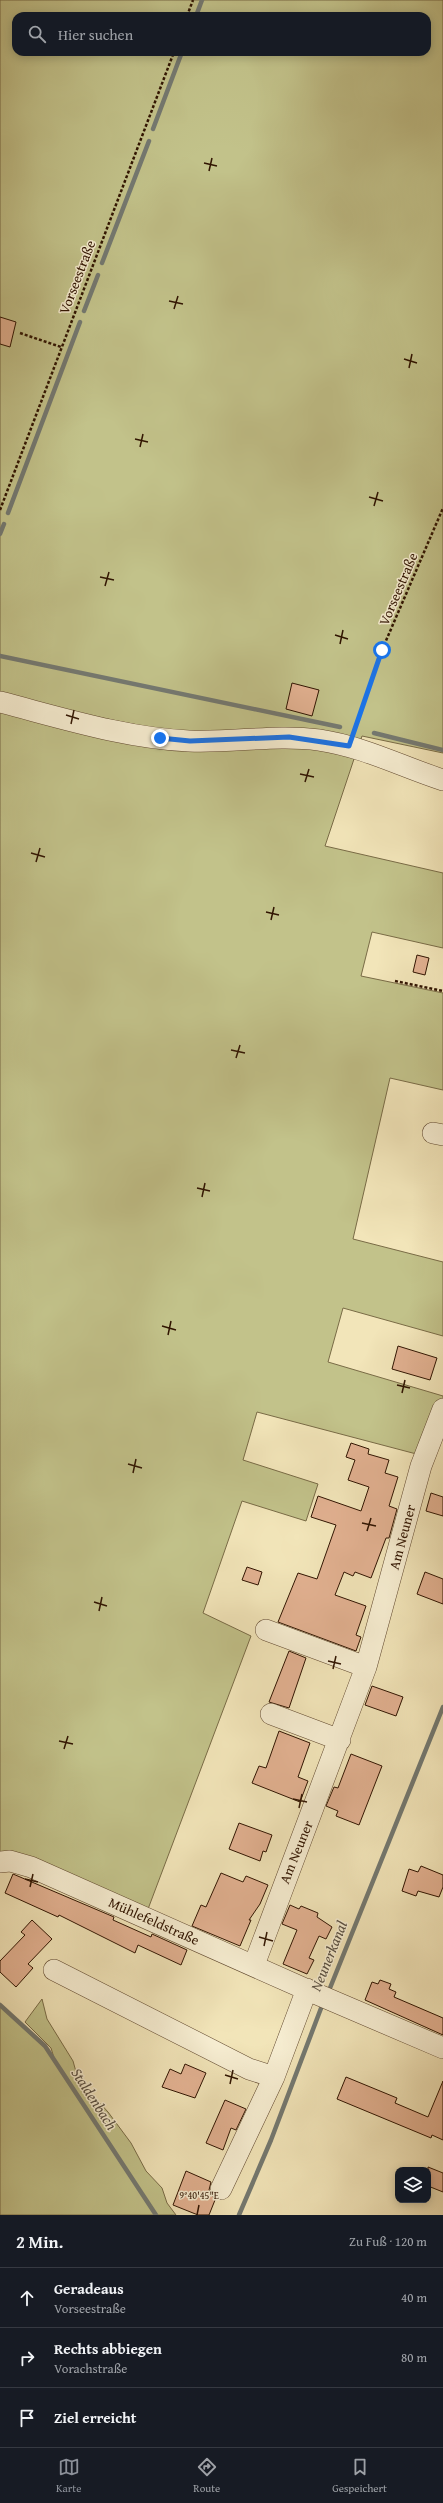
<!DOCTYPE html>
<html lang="de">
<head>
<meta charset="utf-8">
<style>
	:root { --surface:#171b24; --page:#20242c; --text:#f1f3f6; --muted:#9ea1a6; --line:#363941; --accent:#8c9099 }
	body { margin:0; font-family:"Gentium Book Plus",serif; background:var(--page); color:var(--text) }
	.controls { position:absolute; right:12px; bottom:12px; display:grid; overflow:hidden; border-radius:8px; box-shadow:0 2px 10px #0003 }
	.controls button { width:36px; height:36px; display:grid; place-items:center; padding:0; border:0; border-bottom:1px solid var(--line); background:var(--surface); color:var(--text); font:20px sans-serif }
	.stop { position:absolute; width:12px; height:12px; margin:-9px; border:3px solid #1a73e8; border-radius:50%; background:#fff }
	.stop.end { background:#1a73e8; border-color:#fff; box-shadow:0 1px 4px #0008 }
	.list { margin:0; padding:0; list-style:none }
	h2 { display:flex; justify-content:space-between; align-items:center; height:52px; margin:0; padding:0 16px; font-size:17px }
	h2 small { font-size:13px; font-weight:400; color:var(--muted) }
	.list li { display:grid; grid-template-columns:26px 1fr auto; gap:12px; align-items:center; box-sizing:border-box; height:60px; padding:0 16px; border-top:1px solid var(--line) }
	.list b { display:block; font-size:15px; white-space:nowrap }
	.list p { margin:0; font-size:13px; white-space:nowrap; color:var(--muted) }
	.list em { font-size:13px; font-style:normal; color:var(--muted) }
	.icon { flex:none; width:22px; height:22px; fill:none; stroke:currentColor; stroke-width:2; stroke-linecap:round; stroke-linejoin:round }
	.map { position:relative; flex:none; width:443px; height:2215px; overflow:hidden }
	.search { position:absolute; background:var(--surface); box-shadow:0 2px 10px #0003; left:12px; right:12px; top:12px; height:44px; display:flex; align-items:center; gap:10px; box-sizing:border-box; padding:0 14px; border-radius:12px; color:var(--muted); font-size:15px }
	.sheet { height:232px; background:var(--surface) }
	nav { display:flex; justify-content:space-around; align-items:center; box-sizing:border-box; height:56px; border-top:1px solid var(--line); background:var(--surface); font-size:11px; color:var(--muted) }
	nav a { display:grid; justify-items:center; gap:2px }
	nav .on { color:var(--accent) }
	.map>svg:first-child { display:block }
	.green { fill:#c2c28a; stroke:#796b46; fill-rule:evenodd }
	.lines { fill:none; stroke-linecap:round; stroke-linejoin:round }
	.stream { stroke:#747971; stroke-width:4.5 }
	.building { fill:#e2b191; stroke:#301401 }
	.minor-casing { stroke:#60482f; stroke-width:22 }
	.path { stroke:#301401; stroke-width:2.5; stroke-dasharray:3 2; stroke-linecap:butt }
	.minor { stroke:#f7eed2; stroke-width:21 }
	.route { stroke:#1a73e8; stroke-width:5 }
	.ticks { fill:none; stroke:#301401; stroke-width:1.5 }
	.labels { text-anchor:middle; stroke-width:3; stroke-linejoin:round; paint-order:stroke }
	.street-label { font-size:14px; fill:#301401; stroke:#f7eed2 }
	.water-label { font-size:15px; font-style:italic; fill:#584f42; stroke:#f7eed2 }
	.ticks-label { font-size:10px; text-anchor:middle; fill:#301401; stroke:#f7eed2; stroke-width:3; stroke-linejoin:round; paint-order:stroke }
</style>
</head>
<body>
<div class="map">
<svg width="443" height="2215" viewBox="0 0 443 2215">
	<rect width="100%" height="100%" fill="#f2e5b9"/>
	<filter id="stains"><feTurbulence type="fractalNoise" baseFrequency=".005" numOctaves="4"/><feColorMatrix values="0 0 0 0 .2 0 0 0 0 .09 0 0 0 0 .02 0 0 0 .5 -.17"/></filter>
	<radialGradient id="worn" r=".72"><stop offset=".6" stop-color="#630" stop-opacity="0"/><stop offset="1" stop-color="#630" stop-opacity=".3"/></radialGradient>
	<path class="green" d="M0 0H443V753L362 736 359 746 204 738 0 698ZM16 16H427V52H16Z
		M0 702 78 722 357 750 325 846 443 873V948L372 932 361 976 443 993V1090L390 1078 353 1239 443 1262V1336L343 1308 328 1362 443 1396V1409L424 1456 257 1412 243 1460 318 1484 306 1521 242 1501 203 1613 251 1636 145 1917 0 1859Z
		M42 1999 47 2019 73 2061 78 2079 108 2112 131 2143 146 2171 162 2188 167 2203 176 2215H0V2005L45 2046 55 2061 51 2048 25 2022Z"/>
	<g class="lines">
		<path class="stream" d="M196 16 202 0
			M153 129 182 52
			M102 263 149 141
			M84 311 98 275
			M8 513 80 322
			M0 534 4 524
			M0 656 340 727
			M374 733 443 750
			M328 1993 443 1707
			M0 2005 45 2046 156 2215
			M239 2215 271 2140 323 2003"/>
	</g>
	<path class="building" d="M0 317 16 322 10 347 0 344Z
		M292 683 319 690 312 716 286 709Z
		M417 955 429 958 425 975 413 972Z
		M398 1346 437 1358 430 1380 392 1369Z
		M351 1443 369 1449 368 1454 389 1460 385 1473 398 1477 389 1506 397 1509 389 1538H386L371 1578 355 1572 353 1576 344 1572 335 1595 366 1606 356 1635 361 1637 356 1651 278 1622 298 1573 317 1579 336 1525 311 1517 318 1496 361 1511 369 1487 348 1480 355 1460 346 1457Z
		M431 1493 443 1497V1516L426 1511Z
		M247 1567 262 1572 258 1585 242 1580Z
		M425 1572 443 1579V1604L417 1594Z
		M289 1651 306 1658 289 1708 269 1702Z
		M372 1686 403 1697 396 1716 365 1705Z
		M279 1731 310 1743 298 1777 308 1781 300 1802 252 1783 259 1766 266 1768Z
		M351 1754 382 1766 359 1825 336 1816 338 1811 326 1806 334 1787 338 1788Z
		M239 1823 272 1835 266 1852 263 1851 260 1861 229 1849Z
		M421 1866 443 1875V1887L439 1897 418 1891 416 1896 402 1891 409 1869 418 1872Z
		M221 1873 243 1882 246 1876 268 1885 260 1904 249 1920H251L240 1946 192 1926 201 1905 206 1907Z
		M13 1874 114 1917 113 1920 151 1937 152 1934 187 1950 181 1965 138 1945 135 1953 59 1915 58 1917 5 1893Z
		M290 1905 299 1909 301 1906 318 1913 317 1917 332 1927 326 1939 319 1936 309 1958 314 1960 307 1974 283 1964 297 1930 282 1924Z
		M32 1920 52 1939 28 1964 33 1968 16 1987 0 1972V1961L25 1935 21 1932Z
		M380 1980 391 1984 389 1989 396 1992 394 1997 443 2018V2035L365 2000 372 1982 378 1984Z
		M185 2064 206 2073 195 2098 162 2087 170 2069 181 2074Z
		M346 2077 397 2098 395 2103 428 2117 443 2081V2140L432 2135 431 2138 337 2099Z
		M225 2100 246 2109 236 2130 231 2128 223 2150 206 2143Z
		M428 2167 443 2173V2192L428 2186Z
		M186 2171 211 2182 209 2190 215 2200 209 2215H198L173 2205Z"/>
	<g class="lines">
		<defs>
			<path id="minor" d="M0 702C62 718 125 738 189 741 233 743 276 734 319 740 365 747 400 766 443 780
				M433 1133 443 1135
				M266 1630 366 1667
				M271 1714 340 1740
				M0 1862 10 1861 31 1867 312 1992 443 2048
				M254 1965 366 1667 421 1466 443 1409
				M54 1970 249 2069 274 2077
				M221 2189 274 2077 307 1989"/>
		</defs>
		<use href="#minor" class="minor-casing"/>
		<path class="path" d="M187 16 193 0
			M20 333 61 347
			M0 510 174 52
			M354 730 382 650 443 508
			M395 981 443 991"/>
		<use href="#minor" class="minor"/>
	</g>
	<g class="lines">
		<path class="route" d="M160 738 190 741 289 737 349 746 382 650"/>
	</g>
	<path class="ticks" d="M204 163 217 166M209 171 212 158M169 301 183 304M174 309 178 296M404 359 417 363M409 368 412 354M135 439 148 442M140 447 143 434M369 497 383 501M374 506 378 492M100 577 114 580M105 586 109 572M335 635 348 639M340 644 343 630M66 715 79 719M71 724 74 710M300 774 314 777M305 782 309 769M31 853 45 857M36 862 40 848M266 912 279 915M271 920 274 907M231 1050 245 1053M236 1058 240 1045M197 1188 210 1191M202 1197 205 1183M162 1326 176 1330M168 1335 171 1321M397 1385 410 1388M402 1393 405 1380M128 1464 142 1468M133 1473 136 1459M362 1523 376 1526M367 1531 371 1518M94 1602 107 1606M99 1611 102 1597M328 1661 341 1664M333 1669 336 1656M59 1741 73 1744M64 1749 68 1736M293 1799 307 1802M299 1808 302 1794M25 1879 38 1882M30 1887 33 1874M259 1937 273 1941M264 1946 267 1932M225 2075 238 2079M230 2084 233 2070M197 2215 199 2205"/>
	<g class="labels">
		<g class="street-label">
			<text transform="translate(77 277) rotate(-69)" y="5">Vorseestraße</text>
			<text transform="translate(398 589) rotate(-67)" y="5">Vorseestraße</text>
			<text transform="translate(402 1537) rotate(-75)" y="5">Am Neuner</text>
			<text transform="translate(296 1852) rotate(-68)" y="5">Am Neuner</text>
			<text transform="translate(154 1921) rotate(24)" y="5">Mühlefeldstraße</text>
		</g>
		<g class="water-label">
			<text transform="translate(329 1956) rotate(-68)" y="5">Neunerkanal</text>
			<text transform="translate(94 2099) rotate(57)" y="5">Staldenbach</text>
		</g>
	</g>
	<g class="ticks-label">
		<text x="199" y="2199">9°40'45"E</text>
	</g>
	<rect width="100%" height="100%" filter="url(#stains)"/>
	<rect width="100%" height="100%" fill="url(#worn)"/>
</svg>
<div class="controls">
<button><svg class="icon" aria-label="layers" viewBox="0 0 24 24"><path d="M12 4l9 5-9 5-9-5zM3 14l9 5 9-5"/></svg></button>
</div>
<div class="stop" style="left:382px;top:650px"></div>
<div class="stop end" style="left:160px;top:738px"></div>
<div class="search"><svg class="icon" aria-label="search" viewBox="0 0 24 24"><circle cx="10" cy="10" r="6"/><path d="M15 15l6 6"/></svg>Hier suchen</div>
</div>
<section class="sheet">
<h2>2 Min.<small>Zu Fuß · 120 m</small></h2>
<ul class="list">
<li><svg class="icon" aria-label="ahead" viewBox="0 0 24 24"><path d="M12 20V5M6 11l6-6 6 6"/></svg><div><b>Geradeaus</b><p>Vorseestraße</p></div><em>40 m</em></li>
<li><svg class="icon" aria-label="right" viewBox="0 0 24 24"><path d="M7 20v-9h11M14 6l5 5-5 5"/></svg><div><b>Rechts abbiegen</b><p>Vorachstraße</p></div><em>80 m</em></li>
<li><svg class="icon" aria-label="arrive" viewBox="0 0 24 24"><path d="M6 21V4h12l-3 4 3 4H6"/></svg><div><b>Ziel erreicht</b></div></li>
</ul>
</section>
<nav>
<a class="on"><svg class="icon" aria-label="map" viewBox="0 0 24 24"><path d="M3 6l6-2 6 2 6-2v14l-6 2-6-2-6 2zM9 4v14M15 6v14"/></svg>Karte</a>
<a><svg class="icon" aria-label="directions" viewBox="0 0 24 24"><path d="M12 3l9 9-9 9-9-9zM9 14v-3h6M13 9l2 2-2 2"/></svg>Route</a>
<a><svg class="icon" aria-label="saved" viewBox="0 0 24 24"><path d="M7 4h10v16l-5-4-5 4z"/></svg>Gespeichert</a>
</nav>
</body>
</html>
